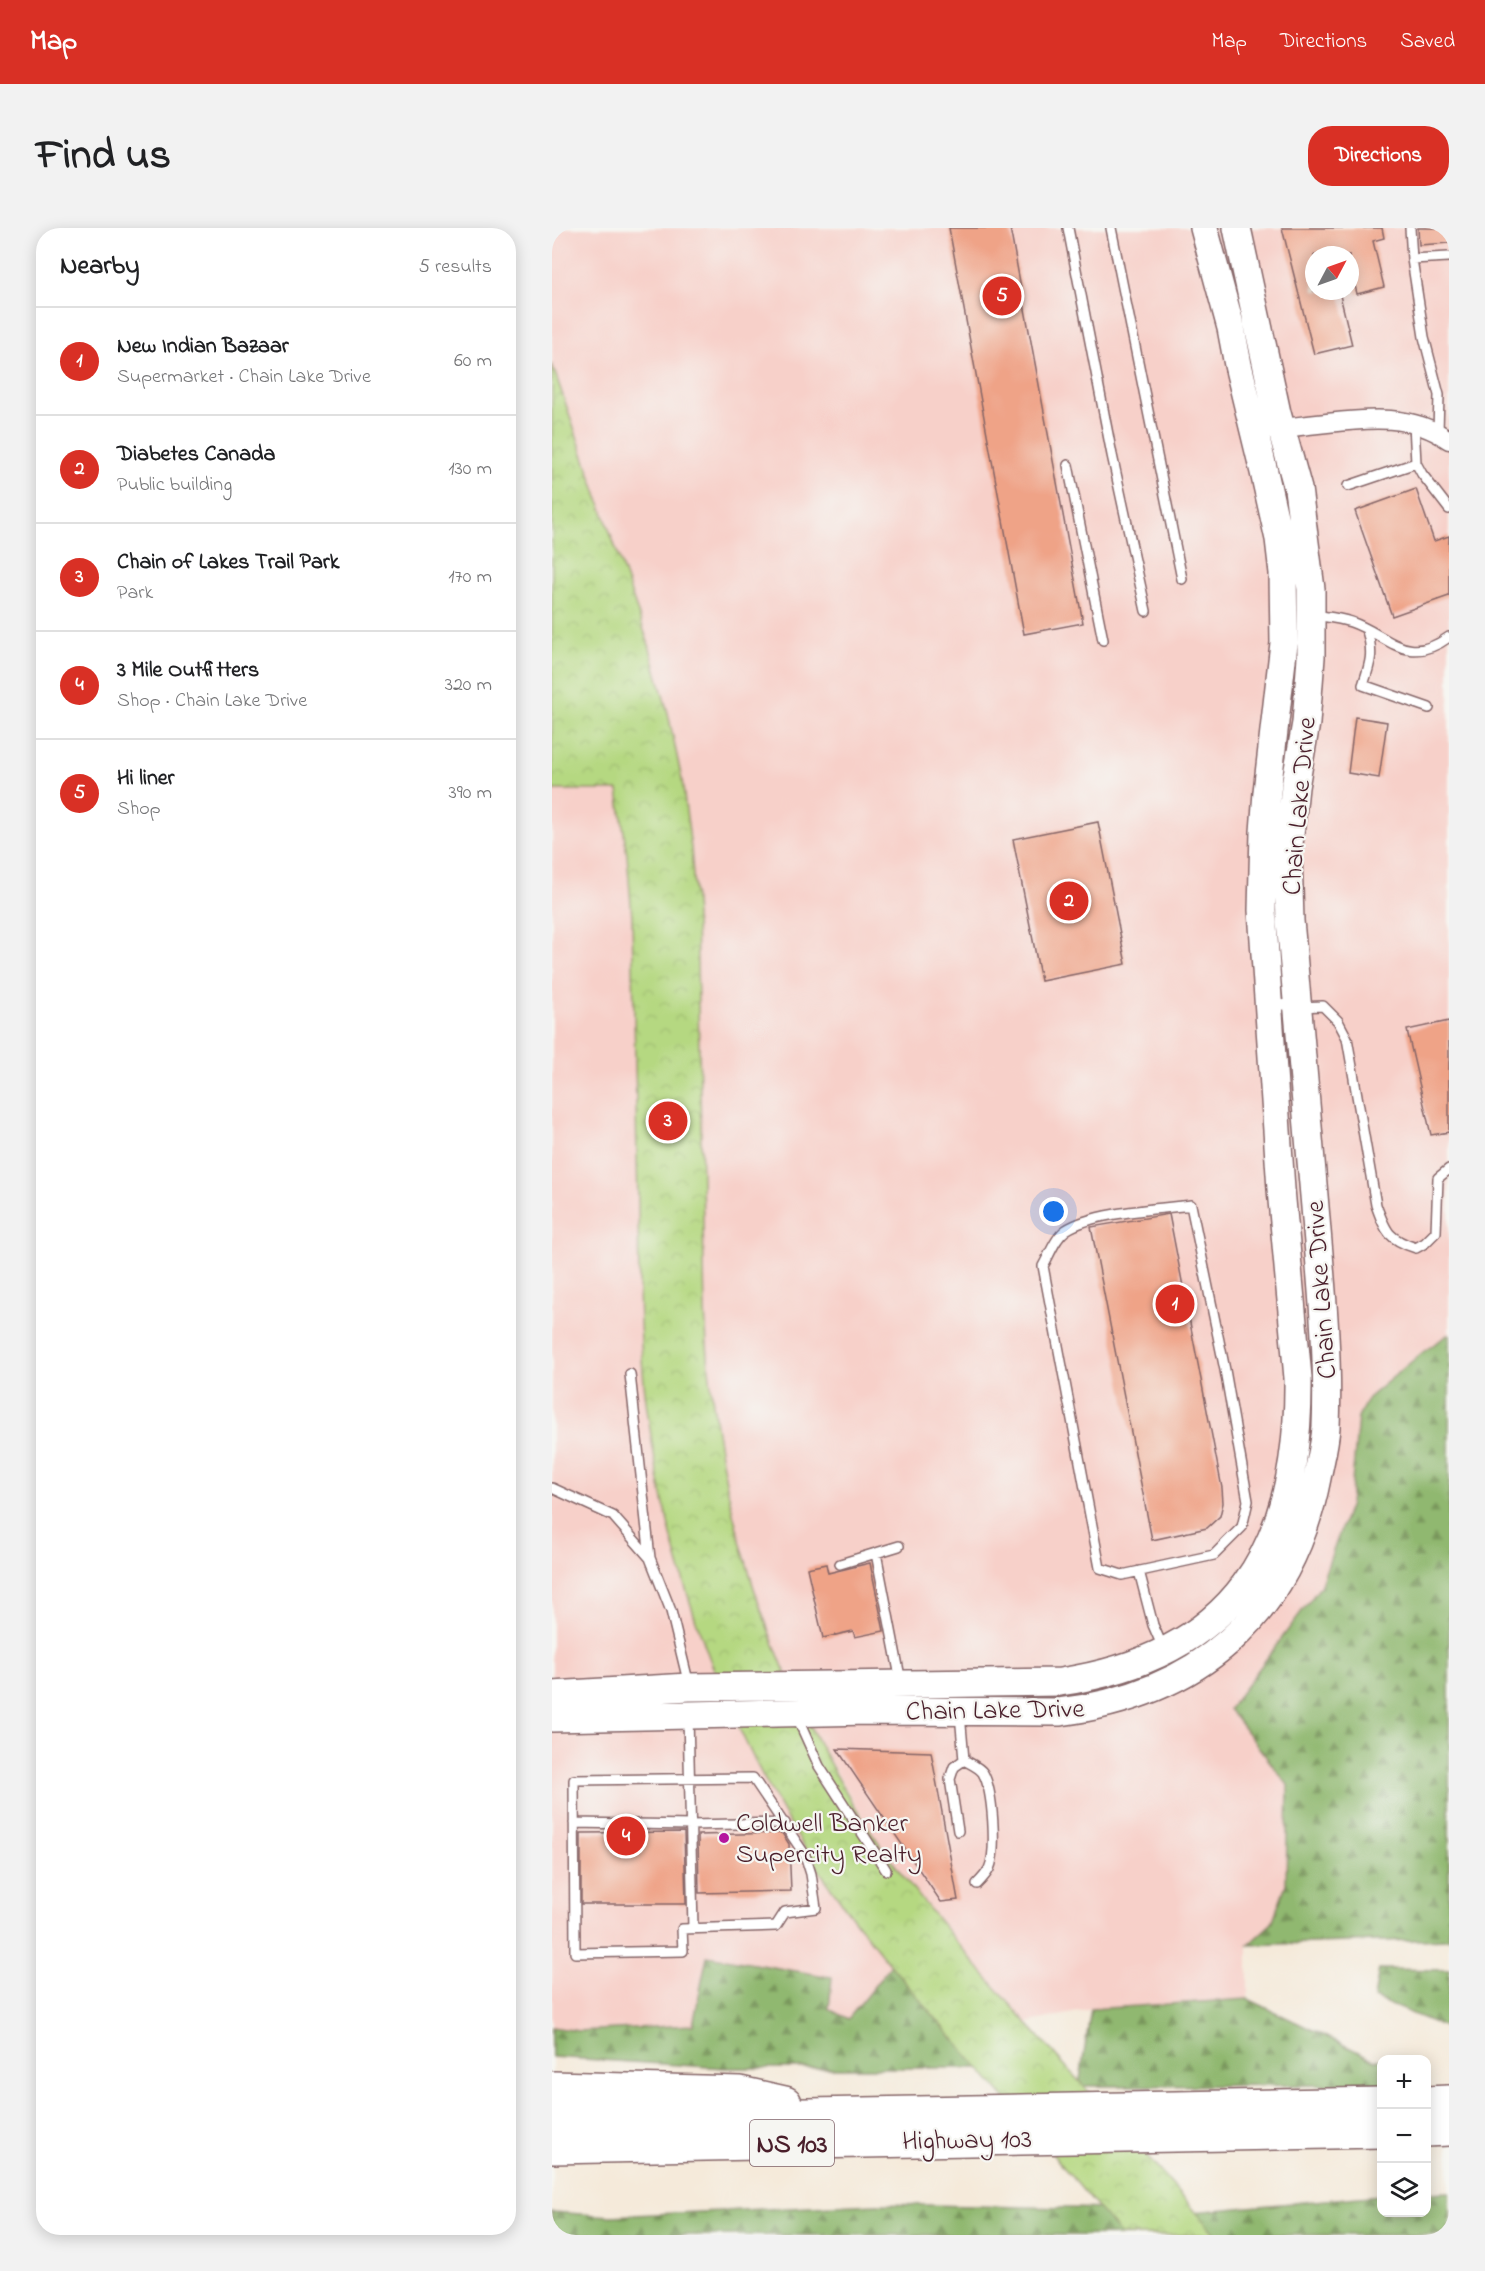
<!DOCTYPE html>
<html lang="en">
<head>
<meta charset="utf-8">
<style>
	:root { --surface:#fff; --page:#f2f2f2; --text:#202124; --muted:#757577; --line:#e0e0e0; --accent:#d93025 }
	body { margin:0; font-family:"Indie Flower",sans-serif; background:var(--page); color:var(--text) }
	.controls { position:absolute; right:18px; bottom:18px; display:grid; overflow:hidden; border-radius:12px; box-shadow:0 3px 15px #0003 }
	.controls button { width:54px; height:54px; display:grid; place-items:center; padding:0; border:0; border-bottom:2px solid var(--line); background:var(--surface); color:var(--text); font:30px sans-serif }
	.compass { position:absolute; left:753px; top:18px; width:54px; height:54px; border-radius:50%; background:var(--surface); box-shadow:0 3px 15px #0003; rotate:49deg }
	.you { position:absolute; left:502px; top:984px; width:21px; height:21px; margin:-15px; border:4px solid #fff; border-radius:50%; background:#1a73e8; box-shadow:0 0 0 9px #1a73e833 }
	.badge { display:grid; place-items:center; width:39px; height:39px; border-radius:50%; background:var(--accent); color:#fff; font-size:20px; font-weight:700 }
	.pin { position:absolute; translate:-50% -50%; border:3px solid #fff; box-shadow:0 2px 6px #0006 }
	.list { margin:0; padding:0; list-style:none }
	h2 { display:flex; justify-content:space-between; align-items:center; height:78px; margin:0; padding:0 24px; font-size:26px }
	h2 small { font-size:20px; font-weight:400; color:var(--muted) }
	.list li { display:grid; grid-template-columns:39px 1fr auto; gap:18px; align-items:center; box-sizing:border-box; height:108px; padding:0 24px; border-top:2px solid var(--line) }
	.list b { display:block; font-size:22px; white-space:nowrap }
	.list p { margin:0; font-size:20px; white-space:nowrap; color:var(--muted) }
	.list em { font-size:20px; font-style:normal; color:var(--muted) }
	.icon { flex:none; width:33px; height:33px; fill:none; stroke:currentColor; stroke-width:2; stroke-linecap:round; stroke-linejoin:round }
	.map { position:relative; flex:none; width:897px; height:2007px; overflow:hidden; border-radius:24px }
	header { display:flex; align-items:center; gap:36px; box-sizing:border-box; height:84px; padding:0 30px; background:var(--accent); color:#fff }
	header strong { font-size:28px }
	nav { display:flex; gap:33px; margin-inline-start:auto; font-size:21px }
	.intro { display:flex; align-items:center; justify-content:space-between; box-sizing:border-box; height:144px; padding:0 36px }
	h1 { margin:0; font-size:42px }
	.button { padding:15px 27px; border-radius:24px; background:var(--accent); color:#fff; font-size:21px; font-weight:700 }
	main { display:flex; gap:36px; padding:0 36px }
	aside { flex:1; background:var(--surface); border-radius:24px; box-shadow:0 3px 15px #0003 }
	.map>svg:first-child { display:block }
	.built { fill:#f7d0c9; fill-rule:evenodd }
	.forest { fill:url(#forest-firs); stroke:#6d6c4d; stroke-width:1.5 }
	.park { fill:url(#park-crowns); stroke:#807c56; stroke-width:1.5 }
	.building { fill:#efa387 }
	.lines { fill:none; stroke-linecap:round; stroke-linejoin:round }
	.lane-casing { stroke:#866668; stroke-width:12 }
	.street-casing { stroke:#866668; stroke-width:21 }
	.secondary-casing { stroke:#866668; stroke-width:30 }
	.highway-casing { stroke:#866668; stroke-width:36 }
	.lane { stroke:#fff; stroke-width:9 }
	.street { stroke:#fff; stroke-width:18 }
	.secondary { stroke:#fff; stroke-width:27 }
	.highway { stroke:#fff; stroke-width:33 }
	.poi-dot { fill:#b5179e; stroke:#f6f6f2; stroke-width:2 }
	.labels { text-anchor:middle; stroke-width:4.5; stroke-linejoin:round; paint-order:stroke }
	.shield { fill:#f6f6f2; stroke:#7e6067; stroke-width:1.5 }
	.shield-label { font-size:26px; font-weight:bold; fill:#4a1f2b }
	.street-label { font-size:27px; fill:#4a1f2b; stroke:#f6f6f2 }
	.poi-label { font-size:27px; fill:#4a1f2b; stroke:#f6f6f2; text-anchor:start }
</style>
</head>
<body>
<header>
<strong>Map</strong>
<nav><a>Map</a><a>Directions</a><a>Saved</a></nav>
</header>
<div class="intro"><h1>Find us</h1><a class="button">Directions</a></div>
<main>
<aside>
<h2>Nearby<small>5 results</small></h2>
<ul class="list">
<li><span class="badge">1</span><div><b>New Indian Bazaar</b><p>Supermarket · Chain Lake Drive</p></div><em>60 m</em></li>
<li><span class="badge">2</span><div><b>Diabetes Canada</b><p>Public building</p></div><em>130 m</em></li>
<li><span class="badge">3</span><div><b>Chain of Lakes Trail Park</b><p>Park</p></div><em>170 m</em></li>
<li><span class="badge">4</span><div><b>3 Mile Outfitters</b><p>Shop · Chain Lake Drive</p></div><em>320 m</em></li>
<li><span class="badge">5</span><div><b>Hi liner</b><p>Shop</p></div><em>390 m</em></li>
</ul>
</aside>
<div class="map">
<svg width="897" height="2007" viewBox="0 0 897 2007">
	<defs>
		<pattern id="forest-firs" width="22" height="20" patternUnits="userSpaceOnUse" patternTransform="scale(1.5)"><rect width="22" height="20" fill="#90b86f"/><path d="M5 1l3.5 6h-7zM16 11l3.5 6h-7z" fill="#78955b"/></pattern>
		<pattern id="park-crowns" width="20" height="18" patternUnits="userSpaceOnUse" patternTransform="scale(1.5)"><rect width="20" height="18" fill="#b5d881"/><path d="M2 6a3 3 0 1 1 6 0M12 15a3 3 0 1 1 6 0" fill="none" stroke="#9db970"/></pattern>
	</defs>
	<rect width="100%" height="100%" fill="#f6f6f2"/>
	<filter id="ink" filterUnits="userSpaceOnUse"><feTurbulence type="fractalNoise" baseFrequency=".0167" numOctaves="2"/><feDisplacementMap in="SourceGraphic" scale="12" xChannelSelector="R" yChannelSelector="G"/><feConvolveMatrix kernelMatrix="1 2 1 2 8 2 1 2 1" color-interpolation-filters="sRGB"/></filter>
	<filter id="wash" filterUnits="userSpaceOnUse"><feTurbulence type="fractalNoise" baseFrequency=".008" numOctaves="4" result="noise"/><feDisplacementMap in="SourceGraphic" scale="24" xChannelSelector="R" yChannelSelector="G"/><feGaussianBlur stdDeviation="1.35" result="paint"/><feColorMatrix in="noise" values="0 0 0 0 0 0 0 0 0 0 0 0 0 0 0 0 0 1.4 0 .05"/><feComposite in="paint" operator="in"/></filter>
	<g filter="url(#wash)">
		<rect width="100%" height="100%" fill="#f5eada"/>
		<path class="built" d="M0 0H897V1106L871 1124 806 1189 798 1276 768 1359 677 1481 736 1557 735 1656 720 1695 696 1717V1771L539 1781 474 1795 372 1675 321 1606 263 1508 222 1419 196 1346 179 1283 166 1218 157 1148 153 1082 144 688 134 576 118 494 99 425 0 136ZM762 27H798V63H762Z
			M0 554H67L80 689 87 1023 116 1295 146 1399 211 1548 265 1640 300 1688 339 1737 296 1791 156 1728 141 1797 27 1803 0 1799Z"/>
		<path class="forest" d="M897 1106V1711L696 1717 720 1695 734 1656 736 1557 677 1481 768 1359 798 1276 806 1189 816 1170 871 1124Z
			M155 1728 280 1749 277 1781 296 1791 339 1737 360 1738 439 1840H173L0 1829V1799L27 1803 141 1797Z
			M827 1741 897 1742V1801L822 1770Z
			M696 1771 823 1832H829V1857L527 1858 539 1781Z
			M897 1964V2007H650L630 1985 829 1967 830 1984H874L875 1965Z
			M325 1976 560 1981 583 2007H0V1984L59 1988Z"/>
		<path class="park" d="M0 136 97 417 116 485 130 552 139 620 144 688 153 1082C161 1270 216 1449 320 1605 354 1655 393 1700 432 1746 508 1834 588 1919 664 2007H569C514 1942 458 1876 402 1811 354 1756 305 1700 265 1639 173 1501 117 1345 95 1181 86 1113 87 1044 86 976 84 880 82 785 80 689L75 627 66 562H0Z"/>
		<g id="blocks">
			<path class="building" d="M397 0H458L531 395 472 406Z
				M730 0H830L832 10 821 13 832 59 805 66 798 36V27H762V63H787L800 117 762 126Z
				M866 0H897V15L867 17Z
				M864 261 882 313 897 308V368L840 388 803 283Z
				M803 489 835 494 827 550 796 545Z
				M546 594 574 736 489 753 461 611Z
				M897 793V904L879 907 855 802Z
				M617 986 670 1260 671 1275 668 1288 655 1300 600 1312 539 999Z
				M318 1335 332 1403 303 1409 301 1403 271 1410 255 1340 274 1336 276 1345Z
				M285 1521 379 1524 406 1672 389 1674Z
				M132 1604 134 1676H29V1605Z
				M230 1605 237 1616 239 1663 147 1665 146 1607Z"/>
		</g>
	</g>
	<g filter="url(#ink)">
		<use href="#blocks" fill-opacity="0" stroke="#866668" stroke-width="1.5"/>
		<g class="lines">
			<defs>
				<path id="lane" d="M516 0 560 227 594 383
					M559 0 630 351
					M858 0 860 31 872 109 887 167 886 204
					M860 31 897 29
					M862 196 864 235 870 246 897 281
					M516 237 551 412
					M796 258 864 235
					M762 387C774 389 787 390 799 394 837 407 854 440 897 409
					M815 403C822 426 818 436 811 457L877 480
					M719 775 746 779 771 778 786 793 795 810 824 977C834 1004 836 1011 864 1020L873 1015 884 1004 886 950 897 941
					M639 977 673 1142 696 1273 690 1299 662 1327 570 1347 548 1340 491 1038C498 1026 503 1010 514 1002 541 984 606 981 639 977Z
					M78 1146 98 1330
					M0 1260 61 1288 98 1330 119 1383 137 1457
					M324 1325 347 1318
					M288 1336 324 1325 349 1454
					M587 1343 601 1397 611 1420
					M408 1486 412 1532C419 1536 427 1539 431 1545 441 1562 445 1624 437 1641 434 1647 429 1652 425 1656
					M244 1487 267 1538 334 1642
					M136 1488 141 1700
					M201 1550 253 1627 259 1646 264 1680 233 1684 224 1698 130 1701 131 1723 23 1725 22 1552Z
					M22 1595 139 1597 233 1595
					M406 1603 398 1551 402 1539 412 1532"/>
				<path id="street" d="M719 202C738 199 756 197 775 195 818 190 860 186 897 212"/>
				<path id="secondary" d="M0 1467 137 1459 508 1454C683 1428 748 1320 746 1150L729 961 710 682 712 604 715 564 732 415 731 345 727 311 712 244 686 137 679 100 652 0
					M0 1490 317 1483 507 1484C645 1467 738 1389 765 1250 768 1234 773 1216 774 1199 777 1125 769 1052 763 979 755 883 747 788 738 693L736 626 743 559 754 495 759 429V361L746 261 725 185 685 0"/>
				<path id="highway" d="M0 1860 188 1865 233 1875
					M874 1875 897 1874
					M0 1892 830 1876
					M874 1902 897 1901
					M0 1919 830 1903"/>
			</defs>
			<use href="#lane" class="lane-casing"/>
			<use href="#street" class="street-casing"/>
			<use href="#secondary" class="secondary-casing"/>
			<use href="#highway" class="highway-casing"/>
			<use href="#lane" class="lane"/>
			<use href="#street" class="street"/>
			<use href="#secondary" class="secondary"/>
			<use href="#highway" class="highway"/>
		</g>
	</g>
	<circle class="poi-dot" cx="172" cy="1610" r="6"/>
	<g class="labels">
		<rect class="shield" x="198" y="1892" width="84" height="46" rx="4.5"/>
		<g class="shield-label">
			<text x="240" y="1924">NS 103</text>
		</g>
		<g class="street-label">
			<text transform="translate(746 578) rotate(-85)" y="9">Chain Lake Drive</text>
			<text transform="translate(768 1062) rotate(-94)" y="9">Chain Lake Drive</text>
			<text transform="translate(443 1481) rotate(-1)" y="9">Chain Lake Drive</text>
			<text transform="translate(415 1911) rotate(-1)" y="9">Highway 103</text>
		</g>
		<g class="poi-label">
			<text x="184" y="1603">Coldwell Banker<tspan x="184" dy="31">Supercity Realty</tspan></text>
		</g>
	</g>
</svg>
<div class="controls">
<button>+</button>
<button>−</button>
<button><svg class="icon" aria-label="layers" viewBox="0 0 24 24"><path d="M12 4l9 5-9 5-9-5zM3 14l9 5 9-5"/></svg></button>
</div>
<svg class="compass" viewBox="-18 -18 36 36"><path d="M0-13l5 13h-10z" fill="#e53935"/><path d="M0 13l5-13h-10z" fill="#757577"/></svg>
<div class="you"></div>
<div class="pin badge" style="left:623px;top:1076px">1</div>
<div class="pin badge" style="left:517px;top:673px">2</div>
<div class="pin badge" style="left:116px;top:893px">3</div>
<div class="pin badge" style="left:74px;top:1608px">4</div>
<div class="pin badge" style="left:450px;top:68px">5</div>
</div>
</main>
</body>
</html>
